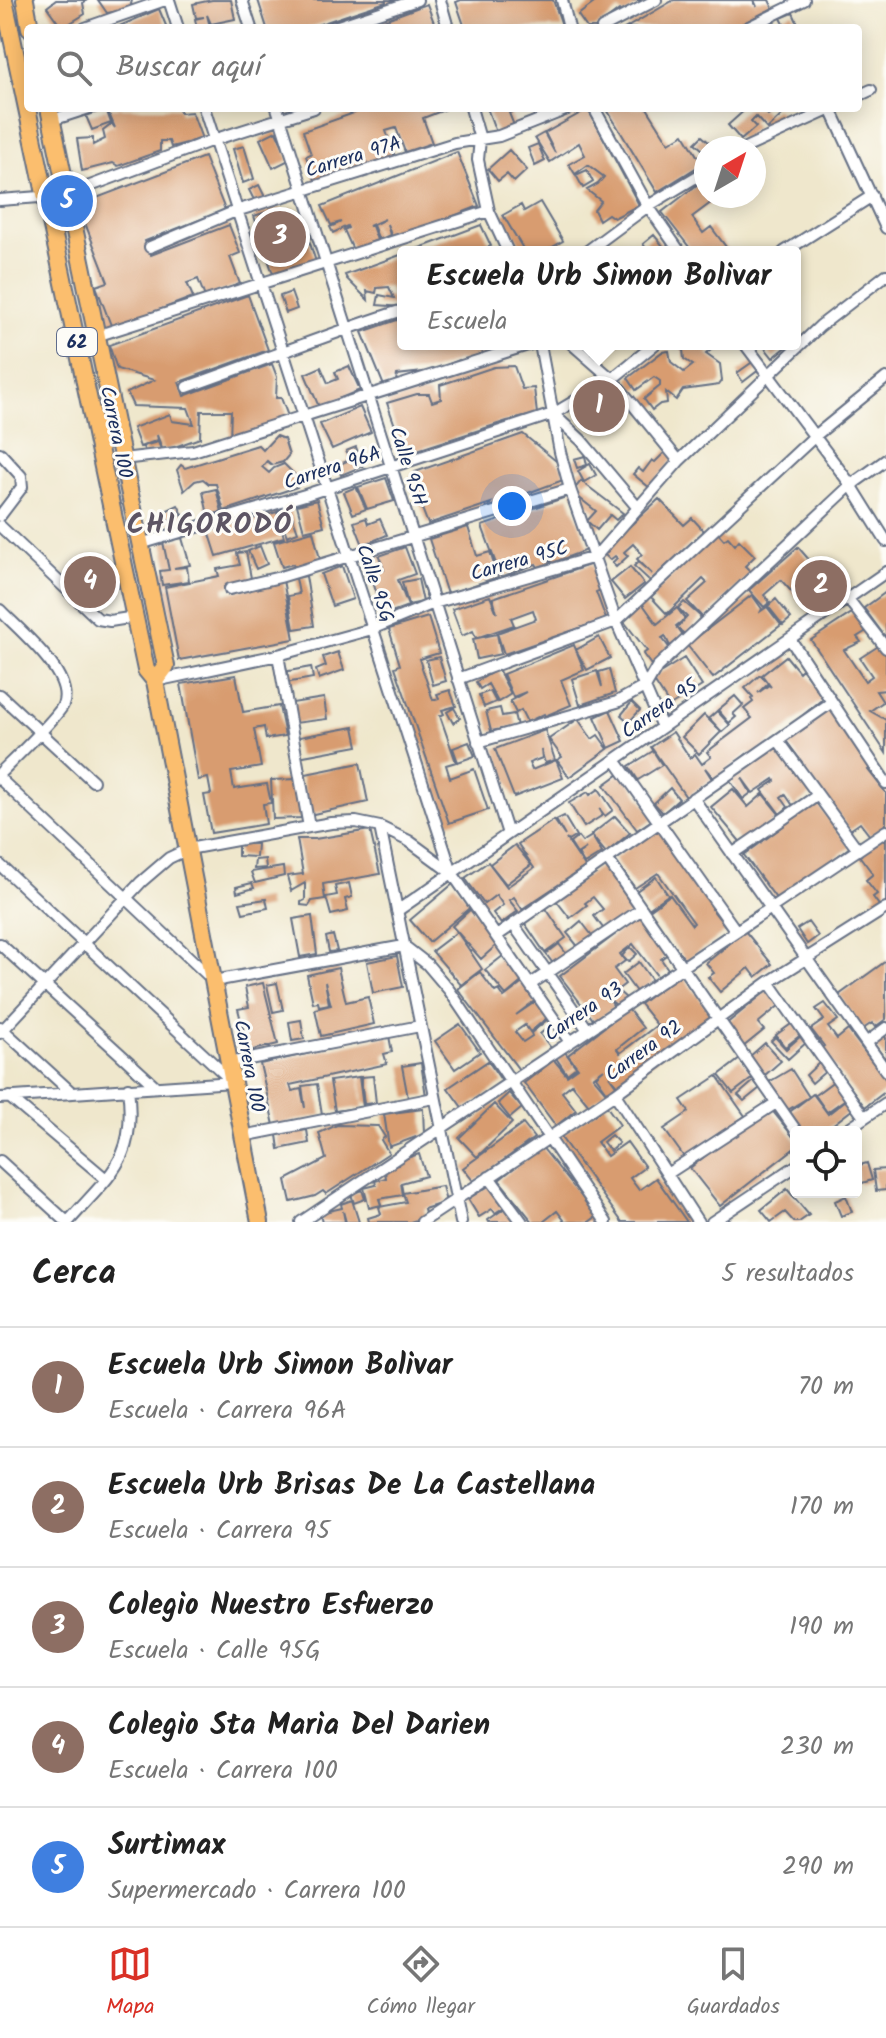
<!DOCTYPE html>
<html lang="es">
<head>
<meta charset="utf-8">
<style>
	:root { --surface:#fff; --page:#f2f2f2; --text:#222; --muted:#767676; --line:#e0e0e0; --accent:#d93025 }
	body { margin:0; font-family:Kalam,sans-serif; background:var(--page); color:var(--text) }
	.controls { position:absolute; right:24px; bottom:24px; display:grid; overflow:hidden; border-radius:8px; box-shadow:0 4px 20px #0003 }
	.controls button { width:72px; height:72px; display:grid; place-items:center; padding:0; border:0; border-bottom:2px solid var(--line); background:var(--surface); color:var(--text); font:40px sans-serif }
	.compass { position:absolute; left:694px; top:136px; width:72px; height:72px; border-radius:50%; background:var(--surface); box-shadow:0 4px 20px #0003; rotate:39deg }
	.you { position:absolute; left:512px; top:506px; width:28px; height:28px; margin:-20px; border:6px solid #fff; border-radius:50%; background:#1a73e8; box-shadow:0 0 0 12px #1a73e833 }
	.badge { display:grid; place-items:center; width:52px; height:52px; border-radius:50%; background:var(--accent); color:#fff; font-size:26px; font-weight:700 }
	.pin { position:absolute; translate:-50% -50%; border:4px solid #fff; box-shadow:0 2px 8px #0006 }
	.popup { position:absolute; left:397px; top:246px; width:404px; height:104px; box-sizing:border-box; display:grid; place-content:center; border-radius:8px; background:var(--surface); filter:drop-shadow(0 2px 6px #0005); font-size:26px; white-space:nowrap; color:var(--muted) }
	.popup b { font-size:30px; color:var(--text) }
	.popup::after { content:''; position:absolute; left:50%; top:100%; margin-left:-16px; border:16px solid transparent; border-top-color:var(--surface) }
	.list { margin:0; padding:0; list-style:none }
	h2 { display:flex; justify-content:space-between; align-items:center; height:104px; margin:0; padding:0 32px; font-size:34px }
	h2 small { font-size:26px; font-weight:400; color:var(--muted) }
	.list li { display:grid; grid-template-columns:52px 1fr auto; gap:24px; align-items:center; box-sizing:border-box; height:120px; padding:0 32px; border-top:2px solid var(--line) }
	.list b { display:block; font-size:30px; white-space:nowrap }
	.list p { margin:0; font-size:26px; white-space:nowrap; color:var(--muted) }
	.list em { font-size:26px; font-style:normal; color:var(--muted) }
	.icon { flex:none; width:44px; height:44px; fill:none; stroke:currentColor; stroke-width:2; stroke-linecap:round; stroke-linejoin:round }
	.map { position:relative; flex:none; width:886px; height:1222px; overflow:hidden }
	.search { position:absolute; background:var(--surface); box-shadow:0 4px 20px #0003; left:24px; right:24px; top:24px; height:88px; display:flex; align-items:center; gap:20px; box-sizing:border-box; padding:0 28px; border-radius:8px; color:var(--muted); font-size:30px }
	.sheet { height:704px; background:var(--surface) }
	nav { display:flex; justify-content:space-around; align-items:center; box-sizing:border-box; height:112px; border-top:2px solid var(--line); background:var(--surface); font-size:22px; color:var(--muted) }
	nav a { display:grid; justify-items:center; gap:4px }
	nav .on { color:var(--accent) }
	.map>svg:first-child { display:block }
	.building { fill:#d89c70 }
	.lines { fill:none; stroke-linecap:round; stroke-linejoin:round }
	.minor-casing { stroke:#656f84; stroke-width:14 }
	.trunk-casing { stroke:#656f84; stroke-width:20 }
	.minor { stroke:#fff; stroke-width:10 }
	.trunk { stroke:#fbbe6e; stroke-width:16 }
	.labels { text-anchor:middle; stroke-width:6; stroke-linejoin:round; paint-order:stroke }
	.shield { fill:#fdfcf7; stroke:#5f6c8c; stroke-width:2 }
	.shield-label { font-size:18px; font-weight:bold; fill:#1b2f5e }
	.street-label { font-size:20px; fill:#1b2f5e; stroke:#fdfcf7 }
	.district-label { font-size:28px; font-weight:bold; letter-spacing:2px; fill:#5d5564; stroke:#fdfcf7 }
</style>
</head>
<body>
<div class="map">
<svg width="886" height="1222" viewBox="0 0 886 1222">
	<rect width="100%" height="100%" fill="#fdfcf7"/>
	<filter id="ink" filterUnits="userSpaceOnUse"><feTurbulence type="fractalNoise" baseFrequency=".0125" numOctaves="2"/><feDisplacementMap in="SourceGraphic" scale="16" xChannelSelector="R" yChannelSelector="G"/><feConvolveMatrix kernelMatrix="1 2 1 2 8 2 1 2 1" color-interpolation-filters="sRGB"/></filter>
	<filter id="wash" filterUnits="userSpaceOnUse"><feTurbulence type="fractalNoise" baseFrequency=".006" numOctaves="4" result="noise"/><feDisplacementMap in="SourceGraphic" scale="32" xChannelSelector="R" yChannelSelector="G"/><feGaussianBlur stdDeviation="1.8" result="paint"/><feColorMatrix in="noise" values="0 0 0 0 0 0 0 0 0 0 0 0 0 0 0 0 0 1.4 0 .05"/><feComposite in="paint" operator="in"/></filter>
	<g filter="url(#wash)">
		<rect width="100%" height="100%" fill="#efe7cc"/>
		<g id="blocks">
			<path class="building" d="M56 0H87L83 3 85 14 62 28 47 7Z
				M98 0H132L130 9 107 13Z
				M212 0H231L235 19 211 24 207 15 210 27 197 28 195 19 204 17 196 18 193 4Z
				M258 0H398V1L386 4V2L308 28H267Z
				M461 0H553L563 28H465L456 2Z
				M598 0H646L624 15 619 10 595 28H587L578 15Z
				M674 0H753L757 7 754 0H769L773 8 734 28H626Z
				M427 4 436 28H362Z
				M159 9 167 28H115Z
				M793 13 800 28H786L781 18Z
				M110 108H179L180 113 192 112 202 139 171 147 169 141H160V151L118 166 113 163 82 171 77 139 93 138V145L105 139 103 131 112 124 115 128 107 109Z
				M368 108H449L423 118 432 143 405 152 396 128 386 131 395 157 317 185 306 156 311 154 303 131Z
				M487 108H522L509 113 515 128 497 135Z
				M532 108H559L535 117Z
				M606 108H647L669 143 684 134 702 164 657 192Z
				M747 108H761L768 115 776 108 782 115 767 129 756 117 751 122 756 127 741 140 728 125Z
				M106 109 111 123 92 130 86 116Z
				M588 109 639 205 614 218 608 214 599 220 594 210 601 201 587 190 598 184 604 177 588 165 575 174 569 164 585 155 579 143 550 162 535 138 544 133 555 153 545 133Z
				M276 131 289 160 273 168 260 139Z
				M702 136 711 144 704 151 695 143Z
				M538 144 545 161 535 166 528 148Z
				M244 146 254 179 243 183 233 149Z
				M509 150 527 170 514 182 507 174 498 181 488 169Z
				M457 152 479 206 393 240 387 224 390 235 379 240 373 225 385 219 369 226H372L377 240 353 250 344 230 348 228 347 226 333 233 330 227 341 222 331 225 322 206Z
				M204 157 225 210 145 241 151 255 229 225 240 253 230 257 240 284 205 297 198 279 187 283 193 297 112 328 96 286 108 282 78 205Z
				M587 170 593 182 583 188 576 175Z
				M706 178V196H720L692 217 703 233 711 227 729 251 727 252H693L662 212Z
				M259 185 266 199 256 204 249 190Z
				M540 202 563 241 549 249 551 252H525L503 215 521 205 524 211Z
				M279 208 284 212 293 209 301 215 316 262 273 274 254 216Z
				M481 225 491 246 476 252H467L466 248 457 249V252H409Z
				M654 235 668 252H649L643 244Z
				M403 254V307L377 305 379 295 394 298 389 287 377 288 376 293 367 291 368 300 347 279 345 275Z
				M291 292 297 309 286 313 280 296Z
				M248 295 268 350 179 382 184 396 272 364 277 377 276 398H281L289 419 230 440 231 411H201L200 438 163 451 157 435 158 440 140 447 133 428 170 414 172 421 194 424 188 408 133 406 127 393 154 380 117 369 109 345Z
				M403 318V344H501L496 352 460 362 459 360 432 371 397 375 396 381 384 386 362 332Z
				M678 344H708L712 349 706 354 720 364 722 381 719 385 683 390 676 400 666 392 667 403 660 404 652 410 644 399 660 386V381L654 377 636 390 628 378 662 352 669 351 671 362 684 372 693 365 684 359 683 350Z
				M762 344H790L773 358Z
				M754 361 760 369 743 382 737 373Z
				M349 366 360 390 319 407 305 374 321 367 328 383 338 379 335 372Z
				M514 366 522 389 534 388 537 414 507 421 405 454 387 403 417 394H429L432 402 441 399 440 385 494 367Z
				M360 407 371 432 332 449 320 424Z
				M523 434 561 465 566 479 487 508 491 503 428 524 410 478 415 472Z
				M276 436 284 439 289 455 283 462 272 465 267 461 262 467 269 473 274 468 284 464 297 477 300 484 297 487 224 511 216 484H209L203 479 195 481 184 491 177 470 181 465 185 468 258 445 263 450Z
				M158 442 161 449 145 454 143 446Z
				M356 447 363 466 341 475 337 465 350 460 346 451Z
				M667 450 674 458 650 488 633 474 638 468 643 472 652 460 655 462Z
				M585 456 587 465 577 468 574 459Z
				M590 464 596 475 584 482 578 471Z
				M386 478 394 501 367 509 358 487Z
				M581 481 623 513 616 520 610 515 597 530 587 521 596 511 572 492Z
				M356 487 366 509 353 514 344 492Z
				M216 489 222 512 208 515 203 492Z
				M569 496 589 549 552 563 544 544 550 563 538 567 536 564 501 577 482 526Z
				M659 499 684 525 692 518 704 531 650 581 634 566 638 562 652 574 637 559 642 554 633 544 624 552 628 556 616 567 612 563 617 558 615 556 610 560 602 552Z
				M317 500 324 526 304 531 297 505Z
				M178 505 183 515 161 524 157 515Z
				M289 507 298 532 287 536 278 511Z
				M277 512 284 537 217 556 209 531Z
				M366 518 368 524 380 519 387 535 363 545 354 522Z
				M468 527 477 556 490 552 498 577 447 594 429 539Z
				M313 531 321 563 309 566 308 563 294 567 293 564 282 567 274 542Z
				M717 532 724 540 728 537 735 545 739 540 755 556 745 566 752 573 704 619 687 601 707 583 703 579 667 614 651 597Z
				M182 538 190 565 174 568 187 567 189 581 162 585 160 571 169 570 163 542Z
				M260 546 267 564 256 569 248 551Z
				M405 547 415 574 398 580 408 606 383 615 371 575 384 570 379 556Z
				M798 547 817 569 827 560 847 582 811 613 781 580 764 595 770 602 764 607 749 590Z
				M246 552 251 578 224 587 225 594 283 580 294 639 179 660 165 587 219 576 217 569 240 565 237 553Z
				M592 564 601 590 596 592 606 619 504 654 497 633 536 619 533 610 511 618 514 625 476 638 473 631 462 636 452 609 490 596 497 613 493 598Z
				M342 566 353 599 332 606 321 574Z
				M630 567 644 584 625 599 611 582Z
				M306 576 314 626 294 629 288 596 299 594 296 578Z
				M418 579 423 602 408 605 402 582Z
				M886 592V638L864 608Z
				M752 595 762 609 761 611 767 607 781 625 713 678 687 645Z
				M776 599 791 618 783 625 768 606Z
				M684 602 701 617 686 635 677 628 687 617 678 608Z
				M642 603 657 624 677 608 685 619 676 626 683 636 670 646 665 636 662 638 671 650 651 665 643 654 647 651 622 619Z
				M855 611 868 630 857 637 861 642 844 650 865 681 872 676 860 658 880 645 886 653V690L876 691 883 702 870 711 886 720V753L811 640Z
				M428 617 439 653 419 659 433 700 439 698 437 694 450 690 456 706 442 710 444 714 440 716 456 762 446 765 450 778 474 769 488 810 449 823 395 667 400 665 389 629Z
				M497 634 501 654 477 659 473 639Z
				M599 637 610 658 587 670 576 650Z
				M574 645 584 670 561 680 571 705 545 716 544 714 527 722 521 710 516 713 510 701 526 692 513 697 503 674Z
				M338 652 344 670 319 679 316 670 326 666 323 657Z
				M786 656 799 672 802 669 825 697 752 757 749 752 715 780 705 768 712 779 686 797 651 747 673 732 690 758 695 754 702 764 711 757 707 752 752 718 744 709 753 702 751 699 753 697 745 688 760 675 768 683 758 693 769 685 771 687 762 675Z
				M439 657 446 681 433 685 426 660Z
				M684 658 702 686 670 706 652 678Z
				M311 667 313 678 285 683 283 672Z
				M498 669 511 694 498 702 488 684 480 689 476 682Z
				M609 669 615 693 580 705 572 679 597 671 602 687 599 672Z
				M236 675 243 712 279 706 285 736 266 739 264 727 254 729 261 767 231 772 234 789 267 784 271 803 263 804 266 824 211 833 204 795 211 794 208 778 198 780 181 684Z
				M490 691 496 702 484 707 479 695Z
				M735 696 743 705 733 714 736 717 729 723 718 710Z
				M324 698 327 719 295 723 292 703Z
				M632 702 640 710 629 722 621 715Z
				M454 708 460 718 453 723 447 712Z
				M500 708 502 716 514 714 517 726 491 731 486 711Z
				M830 708 874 765 868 770 886 793V824L870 836 860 823 850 830 799 764 802 762 786 741Z
				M610 710 624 741 609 748 595 717Z
				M717 711 730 725 722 732 709 718Z
				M704 715 721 732 699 754 682 737Z
				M578 719 592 739 598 735 608 749 569 777 557 760 562 757 549 739Z
				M354 727 358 746 298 757 294 738Z
				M545 730 555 760 545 763 541 750 542 758 529 763 532 770 556 760 563 778 514 797 495 749Z
				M469 742 475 756 458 762 453 748Z
				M779 745 813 793 794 807 785 794 781 797 788 807 780 814 762 790 775 781 774 779 753 793 742 778 751 793 743 799 729 779Z
				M653 751 662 765 638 780 629 766Z
				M360 763 368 802 309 815 301 775Z
				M622 772 655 818 637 830 604 785Z
				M298 779 301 818 273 819 271 780Z
				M670 788 679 799 663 813 654 803Z
				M599 789 613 810 605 816 599 808 603 815 584 827 569 803 588 792 590 795Z
				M733 789 748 807 763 794 780 815 743 845 711 807Z
				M816 802 850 847 778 901 744 855Z
				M564 816 576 836 568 841 566 839 585 867 522 909 514 897 509 900 518 911 501 924 493 913 503 905 496 895 484 904 465 878 488 862 507 887 534 868 518 844 554 820 565 836 556 820Z
				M615 816 630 833 606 853 591 835Z
				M658 827 715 906 712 909 728 930 686 961 648 911 670 895 692 925 694 923 658 873 635 888 614 859Z
				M370 830 380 874 323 884 325 899 312 901 309 906 301 905V902L305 900V883L291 891 287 876 303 874 297 839H315Z
				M883 835 886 838V904L881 908 873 897 877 894 866 880 873 874 858 854Z
				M592 836 602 853 584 864 578 854 586 848 577 854 570 843 578 837 582 842Z
				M238 844H257L256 857 238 856Z
				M515 845 531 865 506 884 490 864Z
				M265 859 266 868 254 869 255 860Z
				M605 863 637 909 606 932 594 916 603 909 593 897 585 903 587 905 570 918 555 899Z
				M283 867 284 876 255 883 251 872Z
				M656 877 668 895 647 910 635 892Z
				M252 883 254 888 237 893 236 887Z
				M349 883 352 897 345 899 348 911 331 915 326 897 337 895 335 886Z
				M454 883 473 905 429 942 410 920Z
				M266 899 268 908 243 913 240 903Z
				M545 907 566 938 545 953 524 922Z
				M471 909 500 942 481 959 452 926Z
				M641 915 669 953 661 959 668 969 658 977 633 944 620 954 625 961 614 969 625 984 608 997 614 1007 595 1022 560 976Z
				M312 916 317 954 300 957 293 919Z
				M581 921 594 938 580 949 567 933Z
				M808 922 818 936 807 944 797 929Z
				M745 931 772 964 756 977 749 968 720 992 708 977 714 973 706 963Z
				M457 932 482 969 461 985 432 951Z
				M333 935 337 951 329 952 326 937Z
				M559 944 568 956 555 966 546 954Z
				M630 947 637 954 628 962 622 956Z
				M504 955 525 979 506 995 485 970Z
				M397 956 403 987 373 993 367 962Z
				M886 961V1019L875 1027 872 1023 863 1029 839 995Z
				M639 962 653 982 637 993 623 974Z
				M338 968 346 1002 368 997 374 1024 321 1036 315 1009 331 1005 325 982 329 1004 319 1006 318 1002 313 1003 307 975Z
				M480 972 495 992 499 990 504 997 524 982 537 999 516 1015 535 1002 548 1017 530 1032 525 1025 515 1032 523 1042 532 1036 531 1033 547 1020 551 1025 540 1034 551 1048 520 1071 458 989Z
				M680 973 713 1015 619 1088 609 1076 617 1087 608 1093 596 1076 604 1069 593 1077 606 1092 589 1105 572 1084 562 1092 576 1110 556 1126 524 1083 554 1060 567 1076 578 1068 568 1055 628 1009 643 1028 617 1049 620 1053 657 1025 640 1004Z
				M263 983 278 1044 249 1051 238 1009 249 1007 245 987Z
				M277 983 283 1010 273 1012 267 985Z
				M769 989 781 1004 758 1023 764 1030 743 1047 725 1025Z
				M618 991 627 999 620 1008 610 1000Z
				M825 1003 838 1020 828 1027 837 1039 848 1030 886 1080V1091L865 1107 821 1048 824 1046 811 1029 824 1020 816 1009Z
				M301 1020 304 1039 292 1041 289 1022Z
				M794 1022 802 1034 785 1047 776 1035Z
				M460 1024 480 1052 455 1069 435 1041Z
				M883 1033 886 1038V1060L872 1041Z
				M802 1035 808 1041 788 1059 771 1041 775 1037 786 1049Z
				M389 1036 392 1052 384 1054 387 1064 290 1085 292 1091 301 1089 305 1108 302 1086 317 1084 322 1115 274 1125 260 1064Z
				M765 1043 781 1061 765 1075 749 1057Z
				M565 1052 576 1067 567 1074 556 1058Z
				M740 1059 754 1077 733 1093 719 1075Z
				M488 1061 503 1083 464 1110 448 1088Z
				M820 1062 827 1070 812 1083 806 1075Z
				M421 1063 426 1096 408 1098 402 1066Z
				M791 1069 809 1097 786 1111 769 1082Z
				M373 1076 376 1103 364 1104 361 1077Z
				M717 1076 745 1116 684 1157 664 1129 689 1112 681 1100Z
				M359 1077 363 1107 335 1111 330 1081Z
				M754 1081 760 1088 744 1101 738 1095Z
				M834 1081 847 1098 827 1112 815 1095Z
				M509 1093 522 1108 510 1118 498 1103Z
				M813 1094 828 1114 846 1100 853 1109 823 1132H801L787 1114Z
				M494 1104 512 1123 477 1157 459 1138Z
				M605 1104 620 1125 597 1142 607 1156 627 1142 645 1167 630 1178 639 1190 656 1178 687 1222H622L560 1136Z
				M423 1109 424 1134 389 1147 384 1114Z
				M771 1109 796 1140V1147L720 1206 690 1168 750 1121Z
				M523 1124 534 1138 474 1182 463 1168Z
				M337 1125 378 1126 385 1137 381 1140 389 1153 326 1194 323 1191 315 1196 291 1202 286 1180 326 1159 319 1133Z
				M307 1130 309 1143 279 1149 277 1135Z
				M611 1135 619 1143 610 1151 603 1142Z
				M541 1146 597 1216 589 1222H562L564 1220 557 1211 543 1222H533L499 1180Z
				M419 1154 426 1176 401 1183 403 1195 379 1199 381 1205 369 1208 364 1188 376 1185 375 1181 386 1178 385 1171 389 1170 388 1166 398 1165V1161Z
				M867 1163 872 1180 859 1184 856 1166Z
				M886 1169V1190L876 1191 873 1170Z
				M492 1184 506 1206 495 1213 492 1209 479 1217 468 1199Z
				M442 1186 446 1202 424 1209 426 1217 410 1222H369L368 1218 381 1214 379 1207 406 1202 403 1193Z
				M787 1189 809 1215 799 1222H794L785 1212 771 1222 761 1210Z
				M362 1190 365 1199 354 1203 351 1194Z
				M846 1196 852 1212 841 1216 835 1201Z
				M352 1200 359 1222H346L343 1211 345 1222H322L320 1213 342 1208 341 1204Z
				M508 1206 519 1222H489L488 1220Z"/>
		</g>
	</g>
	<g filter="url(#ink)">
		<use href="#blocks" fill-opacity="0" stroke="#656f84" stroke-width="2"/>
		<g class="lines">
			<defs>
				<path id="minor" d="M169 0 178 28
					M242 0 251 28
					M440 0 448 28
					M562 0 569 28
					M85 28 165 0
					M332 28 417 0
					M602 28 656 0
					M747 28 804 0
					M858 96 871 90
					M204 108 452 873 570 1042
					M277 108 508 834
					M471 108 480 139 478 160 489 211 508 252
					M594 108 648 206 680 252
					M831 109 886 228
					M52 120 89 108
					M745 148 833 108
					M0 200 66 195 213 140 314 108
					M150 247 236 211 455 143 499 136 570 108
					M586 252 648 206 706 171
					M784 252 872 196
					M96 336 489 211
					M540 344 560 452 570 489 616 621 662 727
					M572 344 612 379 679 461
					M745 344 851 485 886 541
					M187 387C259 362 330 333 403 310
					M553 414 581 440 638 508
					M0 453 21 476 22 487 0 516
					M122 459 193 451 531 344
					M0 526 98 619 110 621 135 617
					M140 544 305 495 553 414 612 379 655 344
					M230 589 280 577 570 489
					M848 599 886 648
					M0 610C19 630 75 675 63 705 58 717 12 761 0 773
					M790 639 886 783
					M278 655 309 827
					M458 679 616 621 815 436 886 378
					M155 681 278 655 372 629 434 603 595 557 679 461 820 326 886 275
					M0 695 93 781
					M778 740 858 850
					M478 742 617 702 646 686 657 667 851 485 886 460
					M615 760 736 931
					M0 779 214 981 404 946 427 964 449 990 606 1222
					M693 798 886 1071
					M380 827 461 1222
					M732 854 818 795
					M607 859 797 1132
					M0 865 233 1082
					M397 911 886 572
					M513 924 588 1030
					M498 935 832 702
					M0 944 154 1085
					M769 982 864 1117
					M531 984 642 909
					M0 1027 71 1092
					M0 1033 141 882 169 858 188 849 331 823 356 822 380 827 409 841 450 871
					M866 1043 886 1028
					M229 1063 420 1026
					M615 1094 698 1222
					M9 1097 106 1179
					M0 1098 233 1082
					M843 1132 886 1103
					M243 1136 434 1098
					M0 1161 67 1222
					M667 1174 776 1103
					M489 1177 522 1222
					M68 1222C112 1172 137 1159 128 1088
					M301 1222 886 831
					M422 1222 615 1094 769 982 886 908
					M712 1222 796 1166"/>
				<path id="trunk" d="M4 0 146 670 155 681 260 1222
					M25 0 30 28
					M49 108 166 666 155 681"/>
			</defs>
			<use href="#minor" class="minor-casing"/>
			<use href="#trunk" class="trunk-casing"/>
			<use href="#minor" class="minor"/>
			<use href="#trunk" class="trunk"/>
		</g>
	</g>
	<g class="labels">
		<rect class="shield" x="57" y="328" width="40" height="28" rx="6"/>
		<g class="shield-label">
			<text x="77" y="348">62</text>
		</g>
		<g class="street-label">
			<text transform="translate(353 156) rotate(-17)" y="7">Carrera 97A</text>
			<text transform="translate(117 432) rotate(78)" y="7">Carrera 100</text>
			<text transform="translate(409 466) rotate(72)" y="7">Calle 95H</text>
			<text transform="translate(332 467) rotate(-18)" y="7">Carrera 96A</text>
			<text transform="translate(519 560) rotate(-16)" y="7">Carrera 95C</text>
			<text transform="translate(376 583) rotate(72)" y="7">Calle 95G</text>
			<text transform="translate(659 708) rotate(-35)" y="7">Carrera 95</text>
			<text transform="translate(583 1011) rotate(-34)" y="7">Carrera 93</text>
			<text transform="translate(643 1050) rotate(-36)" y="7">Carrera 92</text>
			<text transform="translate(250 1066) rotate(79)" y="7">Carrera 100</text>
		</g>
		<g class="district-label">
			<text x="210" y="533">CHIGORODÓ</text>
		</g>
	</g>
</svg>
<div class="controls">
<button><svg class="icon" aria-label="locate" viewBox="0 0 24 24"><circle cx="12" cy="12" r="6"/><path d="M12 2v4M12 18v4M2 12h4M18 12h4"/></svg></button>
</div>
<svg class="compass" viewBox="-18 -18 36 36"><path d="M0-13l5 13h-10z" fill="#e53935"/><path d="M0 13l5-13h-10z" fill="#767676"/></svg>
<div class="you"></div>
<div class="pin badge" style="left:599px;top:406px;background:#8d6e63">1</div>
<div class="popup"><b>Escuela Urb Simon Bolivar</b>Escuela</div>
<div class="pin badge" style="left:821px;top:586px;background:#8d6e63">2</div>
<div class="pin badge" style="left:280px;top:237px;background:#8d6e63">3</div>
<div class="pin badge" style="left:90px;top:582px;background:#8d6e63">4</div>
<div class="pin badge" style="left:67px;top:201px;background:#3f7fe0">5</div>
<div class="search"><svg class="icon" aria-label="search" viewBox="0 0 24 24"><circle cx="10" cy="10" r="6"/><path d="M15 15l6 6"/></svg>Buscar aquí</div>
</div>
<section class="sheet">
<h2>Cerca<small>5 resultados</small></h2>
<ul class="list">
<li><span class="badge" style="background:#8d6e63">1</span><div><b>Escuela Urb Simon Bolivar</b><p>Escuela · Carrera 96A</p></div><em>70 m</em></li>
<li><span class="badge" style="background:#8d6e63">2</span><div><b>Escuela Urb Brisas De La Castellana</b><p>Escuela · Carrera 95</p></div><em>170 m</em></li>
<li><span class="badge" style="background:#8d6e63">3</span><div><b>Colegio Nuestro Esfuerzo</b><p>Escuela · Calle 95G</p></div><em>190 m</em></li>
<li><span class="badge" style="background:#8d6e63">4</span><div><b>Colegio Sta Maria Del Darien</b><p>Escuela · Carrera 100</p></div><em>230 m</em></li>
<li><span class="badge" style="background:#3f7fe0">5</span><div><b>Surtimax</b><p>Supermercado · Carrera 100</p></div><em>290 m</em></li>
</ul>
</section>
<nav>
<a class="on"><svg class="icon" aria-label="map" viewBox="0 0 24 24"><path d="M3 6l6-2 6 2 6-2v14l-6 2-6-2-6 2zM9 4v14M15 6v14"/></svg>Mapa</a>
<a><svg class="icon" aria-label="directions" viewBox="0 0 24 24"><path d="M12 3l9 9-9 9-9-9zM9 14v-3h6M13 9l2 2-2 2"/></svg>Cómo llegar</a>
<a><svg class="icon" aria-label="saved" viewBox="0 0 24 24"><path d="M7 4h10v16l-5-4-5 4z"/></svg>Guardados</a>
</nav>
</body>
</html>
